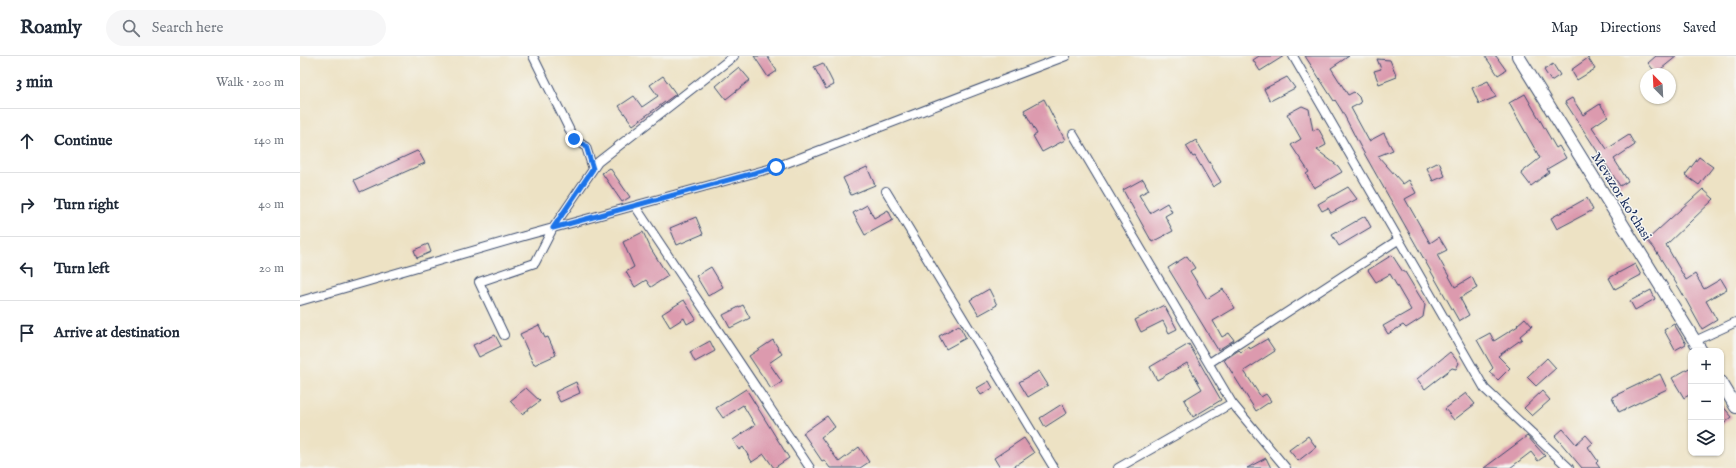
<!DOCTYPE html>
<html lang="en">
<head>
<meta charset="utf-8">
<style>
	:root { --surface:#fff; --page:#f6f6f7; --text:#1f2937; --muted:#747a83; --line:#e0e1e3 }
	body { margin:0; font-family:"IM FELL English",serif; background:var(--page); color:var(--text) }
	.controls { position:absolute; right:12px; bottom:12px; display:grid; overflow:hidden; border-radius:8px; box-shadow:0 1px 3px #0004 }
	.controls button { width:36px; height:36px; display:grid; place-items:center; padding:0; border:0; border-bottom:1px solid var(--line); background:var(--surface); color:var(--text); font:20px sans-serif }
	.compass { position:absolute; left:1340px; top:12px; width:36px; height:36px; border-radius:50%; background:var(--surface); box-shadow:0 1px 3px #0004; rotate:336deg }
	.stop { position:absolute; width:12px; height:12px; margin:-9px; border:3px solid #1a73e8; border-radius:50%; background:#fff }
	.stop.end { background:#1a73e8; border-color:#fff; box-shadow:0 1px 4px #0008 }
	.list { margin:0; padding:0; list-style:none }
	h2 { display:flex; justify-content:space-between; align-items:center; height:52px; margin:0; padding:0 16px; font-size:17px }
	h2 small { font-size:13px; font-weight:400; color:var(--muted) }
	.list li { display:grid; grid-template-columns:26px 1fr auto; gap:12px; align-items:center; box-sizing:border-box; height:64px; padding:0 16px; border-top:1px solid var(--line) }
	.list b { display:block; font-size:15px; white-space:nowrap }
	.list em { font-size:13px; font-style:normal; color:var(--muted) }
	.icon { flex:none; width:22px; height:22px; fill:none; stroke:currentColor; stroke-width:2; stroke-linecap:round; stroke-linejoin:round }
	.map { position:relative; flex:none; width:1436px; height:412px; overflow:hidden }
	header { display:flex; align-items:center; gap:24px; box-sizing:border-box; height:56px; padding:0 20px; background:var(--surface); border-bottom:1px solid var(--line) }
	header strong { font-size:19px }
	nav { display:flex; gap:22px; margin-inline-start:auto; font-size:14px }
	.search { width:280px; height:36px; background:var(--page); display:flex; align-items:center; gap:10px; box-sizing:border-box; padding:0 14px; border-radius:22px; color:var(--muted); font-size:15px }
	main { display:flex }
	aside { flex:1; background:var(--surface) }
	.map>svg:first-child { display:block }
	.building { fill:#dc9aae }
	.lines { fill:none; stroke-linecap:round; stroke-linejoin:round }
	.street-casing { stroke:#3a4a6d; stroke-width:10 }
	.secondary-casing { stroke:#3a4a6d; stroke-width:14 }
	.street { stroke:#fff; stroke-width:8 }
	.secondary { stroke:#fff; stroke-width:12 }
	.route { stroke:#1a73e8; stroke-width:5 }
	.labels { text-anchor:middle; stroke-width:3; stroke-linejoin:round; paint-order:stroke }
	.street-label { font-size:14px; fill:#1b2f5e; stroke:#f6f6f2 }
</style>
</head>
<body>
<header>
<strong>Roamly</strong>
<div class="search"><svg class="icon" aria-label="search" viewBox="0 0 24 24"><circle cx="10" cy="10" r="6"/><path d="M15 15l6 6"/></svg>Search here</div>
<nav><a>Map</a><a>Directions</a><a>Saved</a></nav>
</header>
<main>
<aside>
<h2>3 min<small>Walk · 200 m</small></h2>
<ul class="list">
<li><svg class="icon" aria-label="ahead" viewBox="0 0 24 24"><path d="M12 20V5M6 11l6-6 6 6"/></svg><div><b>Continue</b></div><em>140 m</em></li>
<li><svg class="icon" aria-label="right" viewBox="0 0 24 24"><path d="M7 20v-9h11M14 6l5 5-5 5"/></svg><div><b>Turn right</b></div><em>40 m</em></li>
<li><svg class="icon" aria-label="left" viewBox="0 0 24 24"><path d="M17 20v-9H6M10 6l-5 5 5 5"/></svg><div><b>Turn left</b></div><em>20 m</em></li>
<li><svg class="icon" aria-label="arrive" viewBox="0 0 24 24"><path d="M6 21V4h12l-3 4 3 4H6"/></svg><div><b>Arrive at destination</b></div></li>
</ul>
</aside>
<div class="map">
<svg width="1436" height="412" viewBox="0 0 1436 412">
	<rect width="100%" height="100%" fill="#f6f6f2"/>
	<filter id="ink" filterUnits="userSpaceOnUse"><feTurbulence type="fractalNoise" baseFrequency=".025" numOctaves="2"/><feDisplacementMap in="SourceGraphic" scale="8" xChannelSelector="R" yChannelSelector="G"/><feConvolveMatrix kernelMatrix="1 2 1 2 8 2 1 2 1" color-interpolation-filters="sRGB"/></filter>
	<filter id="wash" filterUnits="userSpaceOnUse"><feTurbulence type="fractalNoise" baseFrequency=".012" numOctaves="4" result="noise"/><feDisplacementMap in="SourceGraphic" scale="16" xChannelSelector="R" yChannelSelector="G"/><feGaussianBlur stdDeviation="0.9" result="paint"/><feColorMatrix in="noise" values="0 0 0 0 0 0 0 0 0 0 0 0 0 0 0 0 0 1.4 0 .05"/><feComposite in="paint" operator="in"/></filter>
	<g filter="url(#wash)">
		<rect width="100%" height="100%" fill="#ede2c4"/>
		<g id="blocks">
			<path class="building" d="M454 0H467L477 15 468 21Z
				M959 0H984L960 15 953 4Z
				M1005 0H1049L1031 12 1048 39 1054 36 1059 41 1061 47 1051 52 1069 85 1084 77 1089 87 1093 94 1078 100 1103 128 1109 124 1116 137 1105 143 1130 187 1139 181 1147 194 1137 199 1155 231 1172 221 1177 232 1160 242 1169 259 1159 265 1060 90 1042 55 1035 44 1034 45Z
				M1185 0H1196L1206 14 1198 19Z
				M1356 0H1377L1356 17 1348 7Z
				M1288 2 1295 13 1277 24 1271 14Z
				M1077 3 1090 4 1097 21 1079 28 1074 15 1081 13Z
				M523 7 534 29 526 33 514 11Z
				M1253 8 1260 19 1251 25 1244 14Z
				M439 11 450 24 426 43 416 30Z
				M363 20 376 38 333 69 319 50 334 40 342 51 358 40 350 29Z
				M987 21 995 32 970 45 964 33Z
				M1188 25 1196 41 1179 48 1172 32Z
				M1225 38 1256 92 1259 90 1266 102 1247 113 1249 116 1231 130 1221 117 1240 102 1209 47Z
				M1272 42 1283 59 1300 48 1308 60 1292 71 1307 93 1329 79 1335 89 1314 103 1328 125 1320 130 1265 46Z
				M744 43 765 84 742 96 733 80 737 78 724 54Z
				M1002 50 1009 53 1013 75 1018 72 1023 81 1026 89 1017 94 1038 110 1042 116 1014 132 1006 118 1009 116 991 89 1001 83 987 58Z
				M896 84 921 126 913 131 895 100 893 101 886 90Z
				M117 95 120 98 125 107 60 136 54 124Z
				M1399 101 1413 111 1399 129 1385 119Z
				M1139 106 1145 120 1133 125 1127 112Z
				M567 111 575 129 551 139 543 122Z
				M310 112 330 141 322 146 302 117Z
				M843 123 849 134 839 139 850 157 867 147 872 156 865 160 873 175 852 186 823 134Z
				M1048 131 1057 143 1031 157 1028 152 1022 155 1018 148Z
				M1403 133 1414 143 1366 189 1386 224 1395 218 1404 233 1421 223 1427 233 1406 245 1417 264 1402 273 1381 235 1354 192 1347 184Z
				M1287 142 1293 154 1257 173 1251 162Z
				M567 149 574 162 588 154 593 164 565 179 553 157Z
				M1065 160 1071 171 1039 190 1032 179Z
				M396 161 403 178 377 189 370 172Z
				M343 176 351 193 368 220 351 231 346 224 335 231 326 216 334 211 323 186Z
				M128 188 131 196 117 202 114 194Z
				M1092 199 1103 216H1105L1125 249 1123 261 1106 272 1103 269 1088 278 1083 270 1111 254 1090 218 1076 226 1068 214Z
				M887 200 895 212 890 215 907 243 923 233 935 252 913 265 922 281 929 277 934 284 918 294 868 212Z
				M1335 208 1341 219 1315 233 1309 222Z
				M411 211 423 231 408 240 396 220Z
				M689 233 697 249 679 259 670 244Z
				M1351 234 1355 243 1335 254 1330 245Z
				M384 244 396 263 387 268 384 262 370 271 362 258Z
				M443 249 450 262 430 272 423 259Z
				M864 249 877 273 869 277 863 265 841 276 835 264Z
				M1225 262 1232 270 1220 280 1222 283 1198 300 1210 312 1198 324 1189 316 1193 312 1177 284 1190 277 1194 285 1218 270 1217 269Z
				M1374 268 1386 288 1375 294 1364 274Z
				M239 269 245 282 248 281 256 299 234 309 220 278Z
				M659 269 666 282 646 293 639 280Z
				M195 279 201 290 179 301 173 289Z
				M967 283 975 295 944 315 961 341 966 338 971 345 956 355 924 304 939 294 941 296 949 291 950 293Z
				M473 284 482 298 469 307 482 326 471 333 449 300Z
				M410 285 415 295 395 306 390 296Z
				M889 288 921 344 893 361 884 344 902 333 887 307 857 324 850 311Z
				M1150 296 1159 307 1156 313 1152 312 1125 333 1117 323Z
				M1247 302 1256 312 1236 330 1227 321Z
				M1391 311V338L1384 342 1372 322Z
				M739 315 748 329 728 341 719 326Z
				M1360 318 1367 333 1319 356 1312 341Z
				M689 325 693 332 681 339 677 332Z
				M276 326 280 337 260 346 255 336Z
				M226 332 240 345 222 358 210 345Z
				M446 333 489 402 474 412 464 398 452 406 443 391 439 394 433 384 455 369 443 349 423 362 416 352Z
				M1242 335 1250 344 1232 360 1224 352Z
				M1166 337 1175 348 1154 364 1145 353Z
				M762 348 767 357 745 371 740 362Z
				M1421 348 1432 361 1421 370Z
				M527 360 535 371 521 381 539 406 559 391 569 406 560 412H530L524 404 522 405 503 377Z
				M1263 373 1276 388 1286 379 1293 387 1288 391 1298 405 1296 407 1300 412H1282L1255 380Z
				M1008 380 1016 391 998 405 989 394Z
				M1227 380 1245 400 1238 405 1231 396 1210 412H1184Z
				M724 382 734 397 712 412H700L694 402Z
				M966 402 971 412H947Z"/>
		</g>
	</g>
	<g filter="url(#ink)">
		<use href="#blocks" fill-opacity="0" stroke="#3a4a6d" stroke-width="1"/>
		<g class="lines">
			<defs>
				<path id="street" d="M233 0 274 83 286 91 293 113
					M993 0 1185 333 1269 412
					M773 78 932 347 818 412
					M586 135 754 412
					M335 150 510 412
					M0 245 224 180 476 111 766 0
					M204 279 179 226 235 207 253 172 298 106 434 0
					M1395 285 1436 266
					M909 307 1098 184
					M932 347 986 412"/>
				<path id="secondary" d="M1218 0 1401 295
					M1421 326 1436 351"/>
			</defs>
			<use href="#street" class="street-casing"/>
			<use href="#secondary" class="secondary-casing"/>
			<use href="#street" class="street"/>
			<use href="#secondary" class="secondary"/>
		</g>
	</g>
	<g class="lines" filter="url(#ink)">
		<path class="route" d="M274 83 286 90 293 113 253 172 476 111"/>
	</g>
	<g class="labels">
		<g class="street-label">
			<text transform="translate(1322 140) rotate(58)" y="5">Mevazor ko'chasi</text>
		</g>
	</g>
</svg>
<div class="controls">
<button>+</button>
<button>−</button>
<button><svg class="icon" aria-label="layers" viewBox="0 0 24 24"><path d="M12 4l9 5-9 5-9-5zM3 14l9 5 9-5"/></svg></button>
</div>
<svg class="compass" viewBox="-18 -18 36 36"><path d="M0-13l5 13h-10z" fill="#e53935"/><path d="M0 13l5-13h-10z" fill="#747a83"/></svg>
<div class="stop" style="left:476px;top:111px"></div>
<div class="stop end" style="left:274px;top:83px"></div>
</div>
</main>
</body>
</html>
